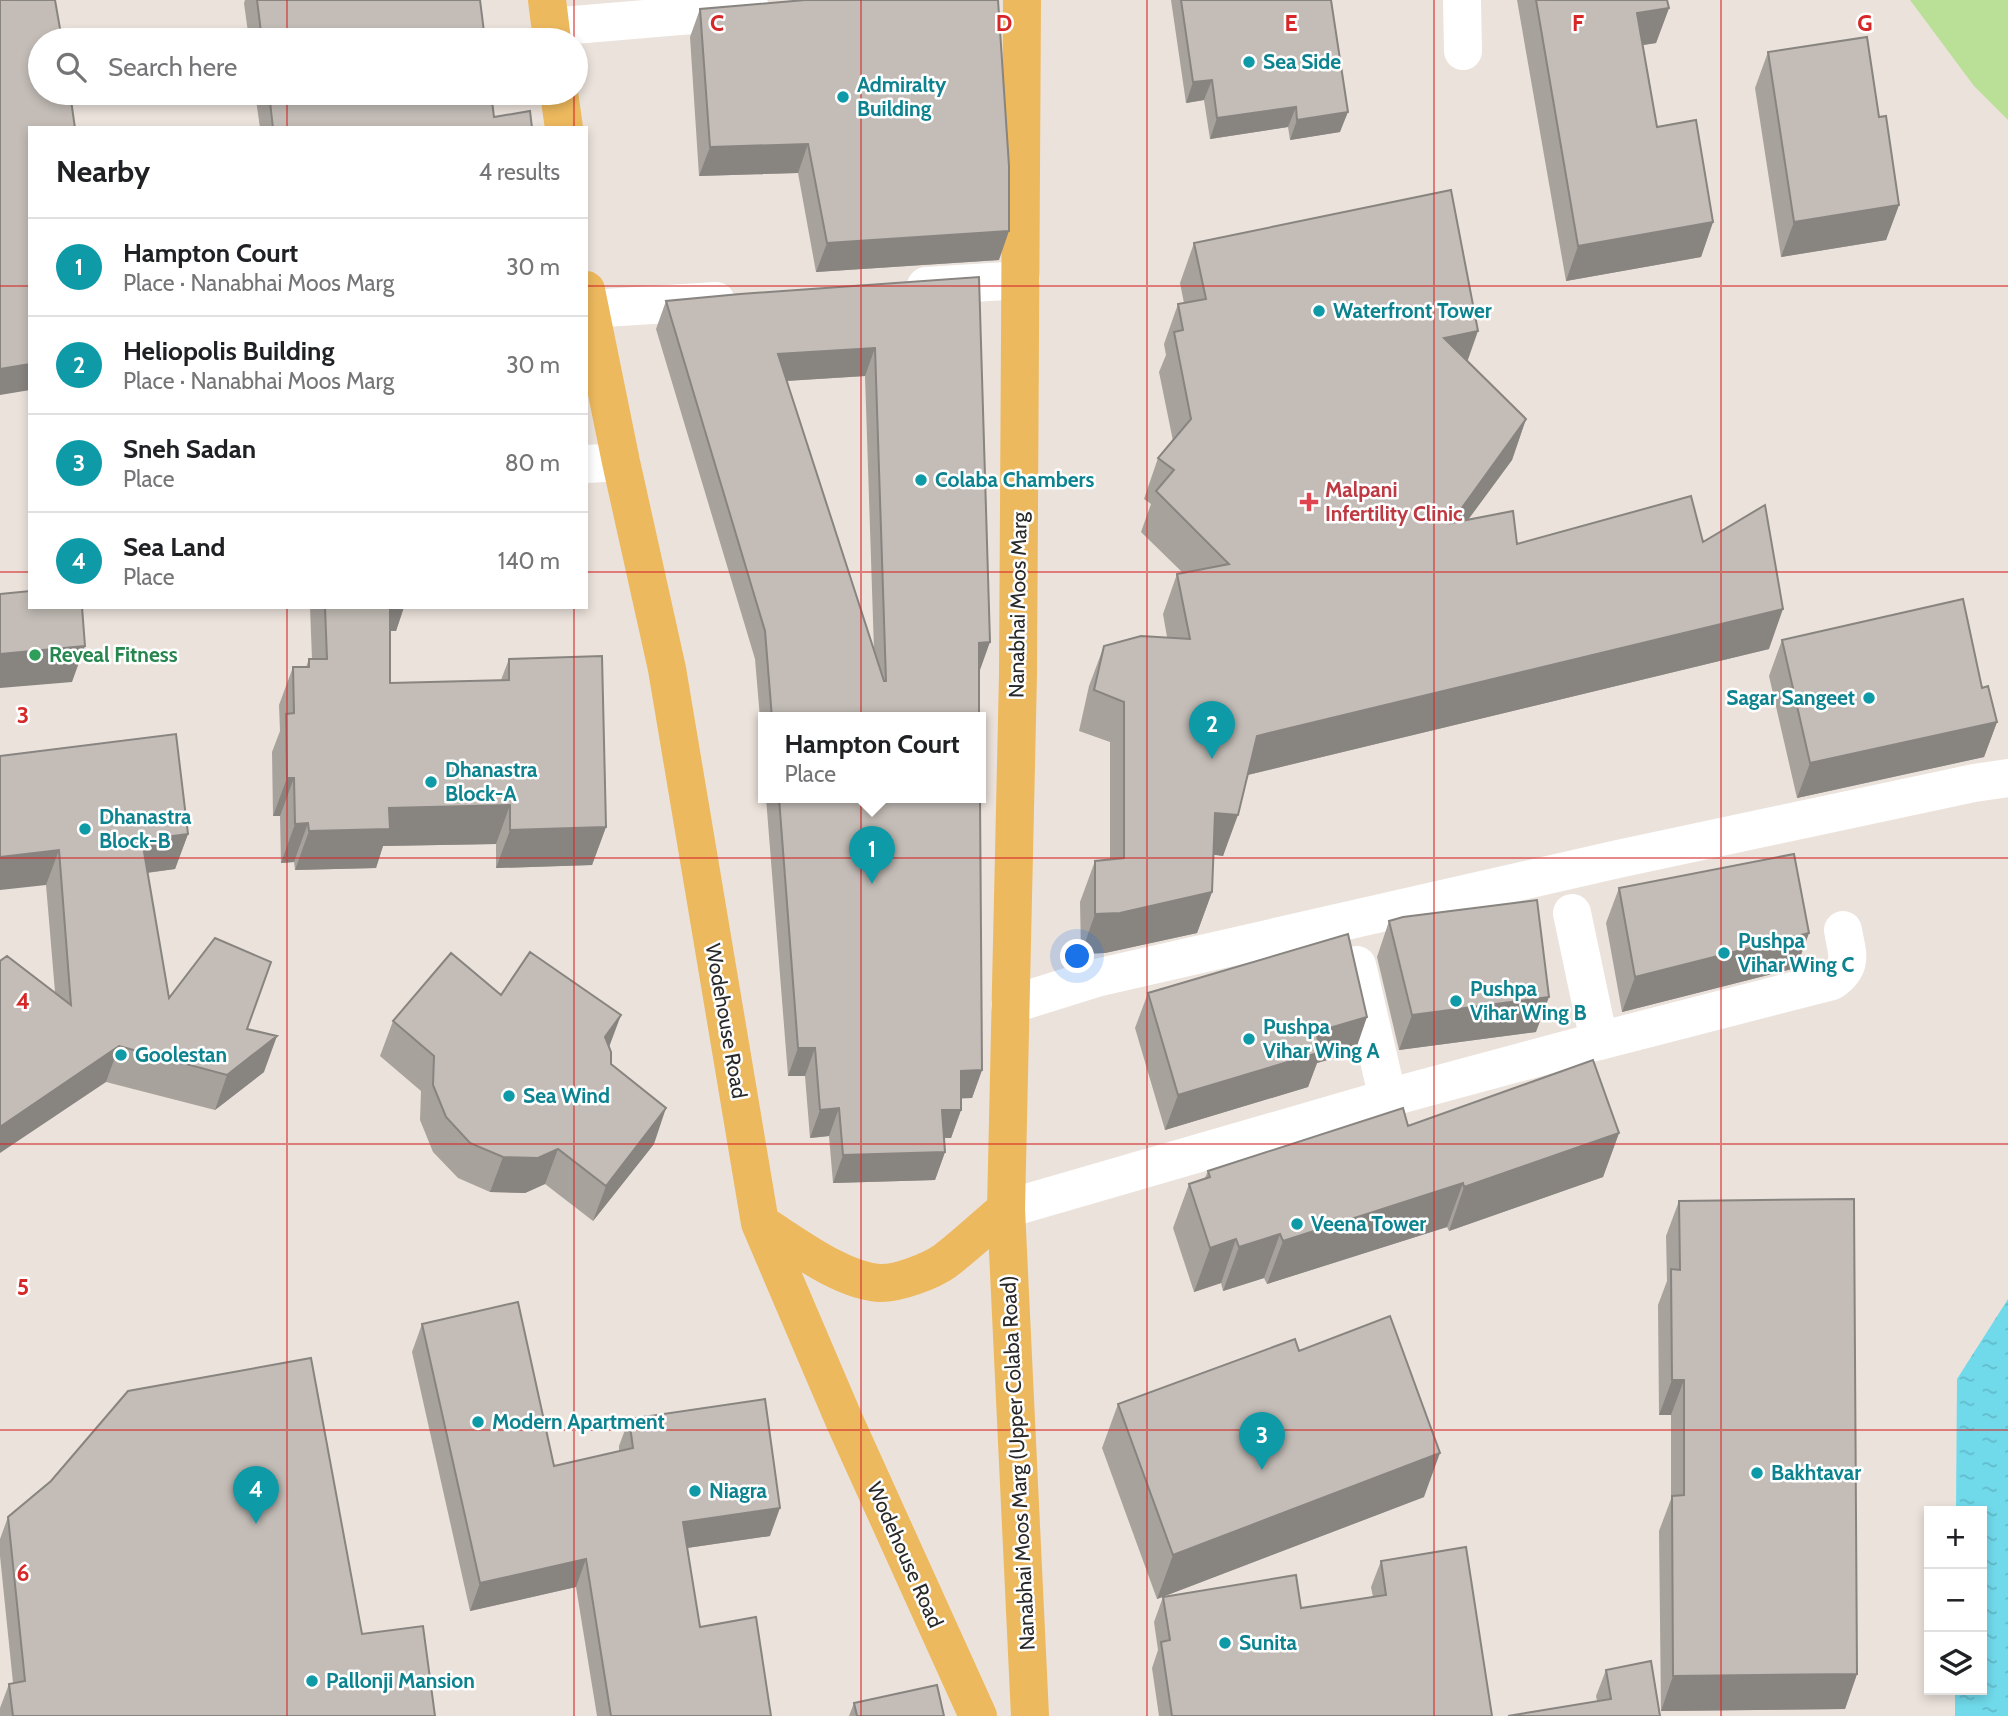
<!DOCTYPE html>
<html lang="en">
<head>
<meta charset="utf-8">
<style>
	:root { --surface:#fff; --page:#f2f2f2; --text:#202124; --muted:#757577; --line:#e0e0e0; --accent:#3e78f5 }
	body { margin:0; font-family:Cabin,sans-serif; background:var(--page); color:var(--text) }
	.controls { position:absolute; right:21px; bottom:21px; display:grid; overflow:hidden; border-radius:0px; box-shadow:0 4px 10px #0003 }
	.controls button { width:63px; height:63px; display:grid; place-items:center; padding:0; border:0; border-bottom:2px solid var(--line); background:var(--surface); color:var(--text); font:35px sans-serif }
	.you { position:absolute; left:1078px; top:957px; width:24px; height:24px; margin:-18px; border:5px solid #fff; border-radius:50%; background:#1a73e8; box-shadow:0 0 0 10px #1a73e833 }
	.badge { display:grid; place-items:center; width:46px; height:46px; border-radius:50%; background:var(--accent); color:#fff; font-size:23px; font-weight:700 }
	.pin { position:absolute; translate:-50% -58px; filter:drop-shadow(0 2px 4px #0008) }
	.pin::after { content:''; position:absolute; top:37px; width:24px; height:21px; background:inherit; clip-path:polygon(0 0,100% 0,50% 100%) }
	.popup { position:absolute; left:758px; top:712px; width:228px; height:91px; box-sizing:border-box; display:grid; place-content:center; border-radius:0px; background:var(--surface); filter:drop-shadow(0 2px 5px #0005); font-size:23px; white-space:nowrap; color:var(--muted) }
	.popup b { font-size:26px; color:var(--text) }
	.popup::after { content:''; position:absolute; left:50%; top:100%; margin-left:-14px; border:14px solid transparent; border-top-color:var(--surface) }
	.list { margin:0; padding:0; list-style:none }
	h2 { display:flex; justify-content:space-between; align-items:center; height:91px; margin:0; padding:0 28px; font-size:30px }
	h2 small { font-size:23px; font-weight:400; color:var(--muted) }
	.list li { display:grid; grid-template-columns:46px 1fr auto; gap:21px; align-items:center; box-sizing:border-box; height:98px; padding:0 28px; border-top:2px solid var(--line) }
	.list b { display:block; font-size:26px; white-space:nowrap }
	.list p { margin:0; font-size:23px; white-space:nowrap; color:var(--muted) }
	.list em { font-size:23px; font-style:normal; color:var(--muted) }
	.icon { flex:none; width:38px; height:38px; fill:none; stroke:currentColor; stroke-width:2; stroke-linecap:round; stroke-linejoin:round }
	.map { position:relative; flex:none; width:2008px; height:1716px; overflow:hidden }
	.search { position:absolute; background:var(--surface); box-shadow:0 4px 10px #0003; left:28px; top:28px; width:560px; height:77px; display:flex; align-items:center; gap:18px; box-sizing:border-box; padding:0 24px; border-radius:38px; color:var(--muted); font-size:26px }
	.panel { position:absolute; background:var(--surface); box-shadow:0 4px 10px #0003; left:28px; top:126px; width:560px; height:483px; border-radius:0px }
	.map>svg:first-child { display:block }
	.park { fill:#bae098 }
	.water { fill:url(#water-ripples) }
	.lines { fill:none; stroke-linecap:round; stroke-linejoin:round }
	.minor { stroke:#fff; stroke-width:38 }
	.major { stroke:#edb95e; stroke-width:38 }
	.wall { fill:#a8a29d; fill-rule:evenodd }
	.shaded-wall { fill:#888480 }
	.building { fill:#c3bcb7; stroke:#888480; stroke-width:2; fill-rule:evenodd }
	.grid { fill:none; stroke:#d62828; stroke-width:2; stroke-opacity:0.55 }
	.culture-dot { fill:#0f9aa8; stroke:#fff; stroke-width:2.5 }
	.health-dot { fill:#e0444e; stroke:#fff; stroke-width:2.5 }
	.leisure-dot { fill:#2e9e5b; stroke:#fff; stroke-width:2.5 }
	.labels { text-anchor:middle; stroke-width:5; stroke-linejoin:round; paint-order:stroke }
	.culture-label { font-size:21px; font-weight:bold; fill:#0d838f; stroke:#fff; text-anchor:start }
	.health-label { font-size:21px; font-weight:bold; fill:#be3a42; stroke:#fff; text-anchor:start }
	.street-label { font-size:21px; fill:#292929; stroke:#fff }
	.leisure-label { font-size:21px; font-weight:bold; fill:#27864d; stroke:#fff; text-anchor:start }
	.grid-label { font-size:23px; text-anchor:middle; font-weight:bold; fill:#d62828; stroke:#fff; stroke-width:5; stroke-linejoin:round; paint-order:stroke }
</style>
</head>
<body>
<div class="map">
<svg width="2008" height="1716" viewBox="0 0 2008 1716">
	<defs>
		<pattern id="water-ripples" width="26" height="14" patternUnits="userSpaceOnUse" patternTransform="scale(1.75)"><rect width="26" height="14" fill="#70daeb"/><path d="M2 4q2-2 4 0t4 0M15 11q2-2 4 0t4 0" fill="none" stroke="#61bbca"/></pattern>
	</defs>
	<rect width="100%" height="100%" fill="#ebe2db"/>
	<path class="park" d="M1910 0H2008V120L1974 86Z"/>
	<path class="water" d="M2008 1299V1716H1955V1690H1982V1511H1956L1957 1379Z"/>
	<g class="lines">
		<path class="minor" d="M1462 0 1463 51
			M550 27 751 10
			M926 286 1021 280
			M589 309 716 301
			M586 464 621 462
			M1357 965 1388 1099
			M1010 1005 1096 978 1618 859 1974 783 2008 778
			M1599 1041 1832 981C1854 965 1847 954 1843 930
			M1006 1209 1406 1093 1599 1041 1572 913"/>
		<path class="major" d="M547 0 552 40
			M1022 0 1018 675 1006 1209 1030 1716
			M559 93 564 128
			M586 290 621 462 667 669 760 1223 844 1420 978 1716
			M760 1223C794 1244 840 1280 879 1283 897 1284 931 1271 945 1261 966 1245 986 1226 1006 1209"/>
	</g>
	<path class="wall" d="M245 0H480L485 40H249L244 3Z
		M1171 0H1331L1340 132 1290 140 1288 127 1210 139 1204 100 1186 103Z
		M1517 0H1667L1669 8 1656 43 1643 45 1657 127 1713 222 1701 257 1566 281Z
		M700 9 999 260 816 272 798 173 699 176 690 37Z
		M1768 52 1899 205 1886 240 1781 257 1755 88Z
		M255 93H491L494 117 532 128H260Z
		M1194 243 1467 361 1526 419 1512 460 1468 520 1517 544 1703 542 1769 649 1248 775 1223 856 1213 854 1212 892 1197 933 1105 953 1081 954 1080 902 1095 861 1110 860V742L1079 731 1089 686 1104 646 1167 637 1163 614 1177 574 1183 573 1141 532 1151 504 1144 499 1158 458 1173 441 1159 372 1166 355 1164 344 1178 304 1184 303 1180 283Z
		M979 277V718H764V765L755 659 656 329 666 301ZM865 376 874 650 787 381Z
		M310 607H404L396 631H390V683L501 680 509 659 606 827 592 865 496 868V844L383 846 376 868 295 870 294 862 281 863 280 816H273L272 752 280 731 279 705 293 667H306L309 659H312Z
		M1782 640 1982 688 1997 722 1984 757 1797 798 1769 676Z
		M0 756 188 834 175 869 147 873 169 998 247 1029 264 1072 215 1110 106 1082 55 992 46 885Z
		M766 798H980L982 1070 972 1098H961V1110L951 1138H944L945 1152 935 1180 833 1183 829 1136 810 1138 805 1076H788Z
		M1619 888 1809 933 1796 968 1622 1012 1606 923Z
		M1389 921 1536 1032 1399 1050 1377 957Z
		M1148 993 1355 1052 1317 1063 1308 1087 1165 1130 1135 1028Z
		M501 995 609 1047 611 1064 654 1144 593 1221 545 1184 525 1193 490 1192 458 1178 433 1152 420 1120 421 1091 380 1056 393 1021Z
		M1408 1126 1619 1133 1603 1177 1449 1231 1447 1227 1267 1284 1264 1278 1223 1291 1221 1283 1194 1292 1173 1228 1189 1184 1205 1178 1208 1171Z
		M1679 1201 1857 1674 1845 1709 1661 1711 1659 1531 1671 1499V1415H1659L1658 1305 1667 1281 1666 1236Z
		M422 1324 554 1466 619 1452V1446L629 1419 770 1536 687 1548 700 1627 771 1716H597L576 1587 470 1611 412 1352Z
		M1299 1351 1424 1497 1157 1599 1102 1448 1118 1404Z
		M8 1517 362 1634 435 1716H0V1708L9 1684 13 1683 0 1556V1539Z
		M1381 1561 1492 1716H1159L1152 1668 1158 1650 1154 1622 1163 1597 1301 1608 1373 1597 1371 1587Z
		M1606 1670 1660 1716 1597 1701 1596 1696Z
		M854 1703 944 1716H849Z"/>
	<path class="shaded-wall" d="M1669 8 1656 43 1624 48 1637 13Z
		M1212 80 1204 100 1186 103 1193 82Z
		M1296 107 1288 127 1210 139 1217 118Z
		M1348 112 1340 132 1290 140 1297 120Z
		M808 144 798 173 699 176 710 147Z
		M1899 205 1886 240 1781 257 1794 222Z
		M1713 222 1701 257 1566 281 1578 246Z
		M1009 231 999 260 816 272 827 243Z
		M1478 331 1464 371 1444 338Z
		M875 348 865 376 768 382 778 354Z
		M30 364V390L0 395V369Z
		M1526 419 1512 460 1436 563 1451 523Z
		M384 607H404L396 631H375Z
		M1783 609 1769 649 1243 776 1257 736Z
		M990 642 980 670 969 671 979 643Z
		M85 646 72 682 0 688V654Z
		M1997 722 1984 757 1797 798 1810 763Z
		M287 778H294L280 816H273Z
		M510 805 496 844 383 846 376 868 295 870 309 831 389 808Z
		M1215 813 1238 815 1223 856 1200 853Z
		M308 823 294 862 281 863 295 824Z
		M606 827 592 865 496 868 510 830Z
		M188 834 175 869 129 875 142 840Z
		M59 850 46 885 0 890V857Z
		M1212 892 1197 933 1105 953 1081 954 1095 914Z
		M1809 933 1796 968 1622 1012 1635 977Z
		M1549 997 1536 1032 1399 1050 1412 1015Z
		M621 1015 608 1050 605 1037Z
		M1367 1017 1355 1052 1317 1063 1308 1087 1165 1130 1178 1095 1316 1032Z
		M277 1036 264 1072 215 1110 227 1075Z
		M119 1046 106 1082 0 1153V1127Z
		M798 1048H815L805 1076H788Z
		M982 1070 972 1098 951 1099 961 1071Z
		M666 1108 654 1144 593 1221 606 1186Z
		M839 1108 829 1136 810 1138 820 1110Z
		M942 1110H961L951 1138H932Z
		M1619 1133 1603 1177 1449 1231 1464 1187Z
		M558 1149 545 1184 525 1193 490 1192 503 1157Z
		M945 1152 935 1180 833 1183 843 1155Z
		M1463 1183 1447 1227 1267 1284 1283 1241Z
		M1280 1234 1264 1278 1223 1291 1239 1247Z
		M1236 1239 1221 1283 1194 1292 1210 1248Z
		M1672 1380H1684L1671 1415H1659Z
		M1440 1453 1424 1497 1157 1599 1173 1555Z
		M780 1508 770 1536 673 1550 683 1522Z
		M586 1559 576 1587 470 1611 480 1583Z
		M1857 1674 1845 1709 1661 1711 1673 1676Z"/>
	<path class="building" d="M0 0H55L62 40H40V93H70L75 128H30V364L0 369Z
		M257 0H480L485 40H262Z
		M805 0H998L1009 166V231L827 243 808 144 710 147 700 9Z
		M1181 0H1331L1348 112 1297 120 1296 107 1217 118 1212 80 1193 82Z
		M1536 0H1667L1669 8 1637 13 1657 127 1696 120 1713 222 1578 246Z
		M1867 37 1879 117 1886 116 1899 205 1794 222 1768 52Z
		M269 93H491L494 117 530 111 532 128H273Z
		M1451 190 1478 331 1444 338 1526 419 1451 523 1513 511 1517 544 1691 496 1703 542 1765 505 1783 609 1257 736 1238 815 1215 813 1212 892 1120 913 1095 914V861L1124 858V702L1094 690 1104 646 1141 636 1190 639 1177 574 1229 564 1156 491 1174 470 1158 458 1191 419 1174 332 1183 330 1178 304 1206 299 1194 243Z
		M979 277 990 642 979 643V718H772L765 631 666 301 740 294ZM875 348 886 681H884L778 354Z
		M30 591V607H82L85 646 0 654V594Z
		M1963 599 1982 688 1988 686 1997 722 1810 763 1782 640Z
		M325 607H390V683L509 680V659L602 656 606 827 510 830V805L389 808 390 829 309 831 308 823 295 824 294 778H287L286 714 294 713 293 667H309V659H327Z
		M176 734 188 834 142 840 169 998 215 938 271 962 247 1029 277 1036 227 1075 119 1046 0 1127V961L7 956 71 1005 59 850 0 857V756Z
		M779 798H980L982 1070 961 1071V1110H942L945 1152 843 1155 839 1108 820 1110 815 1048H798Z
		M1794 854 1809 933 1635 977 1619 888Z
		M1537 900 1549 997 1412 1015 1389 921 1403 917Z
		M1348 934 1367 1017 1316 1032 1321 1052 1178 1095 1148 993Z
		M530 952 621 1015 605 1037 611 1052V1064L666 1108 606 1186 558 1149 538 1158 503 1157 470 1143 446 1117 433 1085 434 1056 393 1021 451 953 501 995Z
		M1593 1060 1619 1133 1464 1187 1463 1183 1283 1241 1280 1234 1239 1247 1236 1239 1210 1248 1189 1184 1210 1177 1208 1171 1403 1108 1408 1126Z
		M1854 1199 1857 1674 1673 1676 1672 1496 1684 1495V1380H1672L1671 1269 1680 1270 1679 1201Z
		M518 1302 554 1466 633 1448 629 1419 765 1399 780 1508 683 1522 700 1627 756 1617 771 1716H611L586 1559 480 1583 422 1324Z
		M1390 1316 1440 1453 1173 1555 1118 1404 1295 1339 1299 1351Z
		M311 1358 362 1634 423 1626 435 1716H13L9 1684 25 1681 8 1517 51 1481 128 1391Z
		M1466 1547 1492 1716H1172L1161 1642 1170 1640 1163 1597 1296 1575 1301 1608 1386 1595 1381 1561Z
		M1651 1661 1660 1716H1508L1611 1699 1606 1670Z
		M937 1685 944 1716H857L854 1703Z"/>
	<path class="grid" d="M287 0V40M574 0V40M861 0V1716M1147 0V1716M1434 0V1716M1721 0V1716M287 93V128M574 93V128M0 286H30M586 286H2008M0 572H30M586 572H2008M287 607V1716M574 607V1716M0 858H2008M0 1144H2008M0 1430H2008"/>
	<g class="culture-dot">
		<circle cx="1249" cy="62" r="7"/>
		<circle cx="843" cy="97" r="7"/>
		<circle cx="1319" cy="311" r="7"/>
		<circle cx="921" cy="480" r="7"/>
		<circle cx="1869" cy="698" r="7"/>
		<circle cx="431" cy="782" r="7"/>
		<circle cx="85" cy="829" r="7"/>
		<circle cx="1724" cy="953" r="7"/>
		<circle cx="1456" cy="1001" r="7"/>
		<circle cx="1249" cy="1039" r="7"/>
		<circle cx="121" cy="1055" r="7"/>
		<circle cx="509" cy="1096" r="7"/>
		<circle cx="1297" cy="1224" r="7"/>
		<circle cx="478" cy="1422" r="7"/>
		<circle cx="1757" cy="1473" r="7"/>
		<circle cx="695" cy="1491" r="7"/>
		<circle cx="1225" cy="1643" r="7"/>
		<circle cx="312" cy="1681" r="7"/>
	</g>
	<path class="health-dot" d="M1305.5 491.5h7v7h7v7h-7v7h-7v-7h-7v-7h7z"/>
	<circle class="leisure-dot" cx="35" cy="655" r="7"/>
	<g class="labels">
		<g class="culture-label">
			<text x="1263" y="69">Sea Side</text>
			<text x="857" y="92">Admiralty<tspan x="857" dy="24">Building</tspan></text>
			<text x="1333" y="318">Waterfront Tower</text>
			<text x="935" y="487">Colaba Chambers</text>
			<text x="1855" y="705" text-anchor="end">Sagar Sangeet</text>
			<text x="445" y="777">Dhanastra<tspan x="445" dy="24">Block-A</tspan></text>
			<text x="99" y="824">Dhanastra<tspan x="99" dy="24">Block-B</tspan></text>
			<text x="1738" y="948">Pushpa<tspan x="1738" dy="24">Vihar Wing C</tspan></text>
			<text x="1470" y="996">Pushpa<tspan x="1470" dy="24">Vihar Wing B</tspan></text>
			<text x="1263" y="1034">Pushpa<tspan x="1263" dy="24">Vihar Wing A</tspan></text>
			<text x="135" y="1062">Goolestan</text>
			<text x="523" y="1103">Sea Wind</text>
			<text x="1311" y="1231">Veena Tower</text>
			<text x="492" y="1429">Modern Apartment</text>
			<text x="1771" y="1480">Bakhtavar</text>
			<text x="709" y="1498">Niagra</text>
			<text x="1239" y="1650">Sunita</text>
			<text x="326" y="1688">Pallonji Mansion</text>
		</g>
		<g class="health-label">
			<text x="1325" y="497">Malpani<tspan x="1325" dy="24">Infertility Clinic</tspan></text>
		</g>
		<g class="street-label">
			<text transform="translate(1018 605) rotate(-89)" y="7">Nanabhai Moos Marg</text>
			<text transform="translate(726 1021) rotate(80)" y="7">Wodehouse Road</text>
			<text transform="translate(1018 1463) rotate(-93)" y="7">Nanabhai Moos Marg (Upper Colaba Road)</text>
			<text transform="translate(905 1555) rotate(66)" y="7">Wodehouse Road</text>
		</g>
		<g class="leisure-label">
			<text x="49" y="662">Reveal Fitness</text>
		</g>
	</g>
	<g class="grid-label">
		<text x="717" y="31">C</text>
		<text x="1004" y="31">D</text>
		<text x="1291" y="31">E</text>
		<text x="1578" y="31">F</text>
		<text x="1865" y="31">G</text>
		<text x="23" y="723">3</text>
		<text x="23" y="1009">4</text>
		<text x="23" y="1295">5</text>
		<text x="23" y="1581">6</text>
	</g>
</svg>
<div class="controls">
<button>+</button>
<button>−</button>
<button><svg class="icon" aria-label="layers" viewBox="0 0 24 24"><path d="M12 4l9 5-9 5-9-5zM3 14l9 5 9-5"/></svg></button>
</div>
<div class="you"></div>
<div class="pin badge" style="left:872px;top:884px;background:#0f9aa8">1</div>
<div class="popup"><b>Hampton Court</b>Place</div>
<div class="pin badge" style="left:1212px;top:759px;background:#0f9aa8">2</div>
<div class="pin badge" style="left:1262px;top:1470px;background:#0f9aa8">3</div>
<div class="pin badge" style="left:256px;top:1524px;background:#0f9aa8">4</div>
<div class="search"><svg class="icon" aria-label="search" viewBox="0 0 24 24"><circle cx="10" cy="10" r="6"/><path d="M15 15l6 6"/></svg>Search here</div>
<section class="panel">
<h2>Nearby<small>4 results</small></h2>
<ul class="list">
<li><span class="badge" style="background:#0f9aa8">1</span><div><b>Hampton Court</b><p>Place · Nanabhai Moos Marg</p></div><em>30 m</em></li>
<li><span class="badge" style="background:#0f9aa8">2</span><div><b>Heliopolis Building</b><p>Place · Nanabhai Moos Marg</p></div><em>30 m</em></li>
<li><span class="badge" style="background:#0f9aa8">3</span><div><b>Sneh Sadan</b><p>Place</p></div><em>80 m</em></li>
<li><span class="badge" style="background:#0f9aa8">4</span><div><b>Sea Land</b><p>Place</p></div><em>140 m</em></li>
</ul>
</section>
</div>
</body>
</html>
